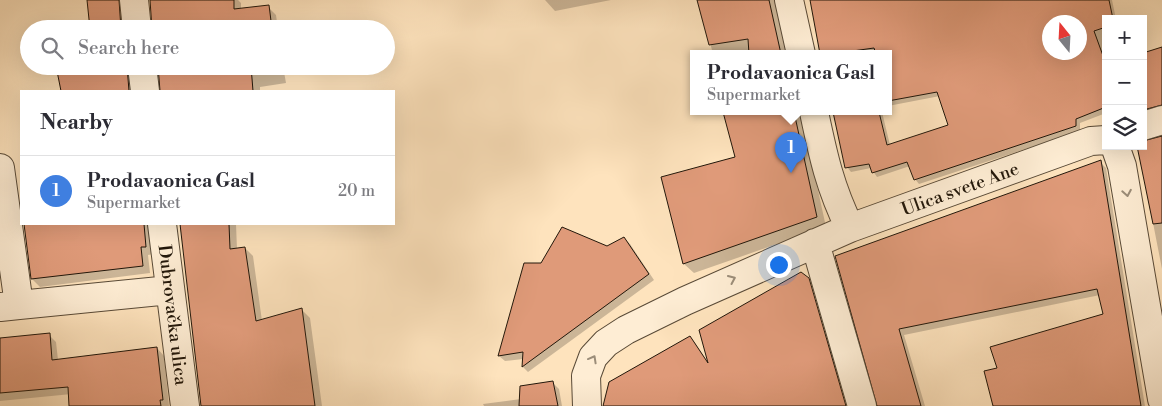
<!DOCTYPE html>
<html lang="en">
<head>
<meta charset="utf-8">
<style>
	:root { --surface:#fff; --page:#f7f7f7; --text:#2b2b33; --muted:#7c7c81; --line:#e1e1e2; --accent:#db2777 }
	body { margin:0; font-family:"Libre Bodoni",serif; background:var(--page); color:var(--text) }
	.controls { position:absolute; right:15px; top:15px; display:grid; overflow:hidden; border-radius:0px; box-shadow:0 5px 20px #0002 }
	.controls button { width:45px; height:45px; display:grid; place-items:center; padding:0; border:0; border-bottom:1px solid var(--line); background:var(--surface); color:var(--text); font:25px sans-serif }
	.compass { position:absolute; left:1042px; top:15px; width:45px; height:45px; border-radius:50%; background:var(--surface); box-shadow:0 5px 20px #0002; rotate:342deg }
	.you { position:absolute; left:778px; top:264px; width:18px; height:18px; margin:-12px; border:4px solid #fff; border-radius:50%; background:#1a73e8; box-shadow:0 0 0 8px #1a73e833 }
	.badge { display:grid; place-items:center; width:32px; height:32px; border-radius:50%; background:var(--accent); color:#fff; font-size:16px; font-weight:700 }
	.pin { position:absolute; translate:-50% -41px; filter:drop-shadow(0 1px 2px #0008) }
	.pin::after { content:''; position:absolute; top:26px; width:18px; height:15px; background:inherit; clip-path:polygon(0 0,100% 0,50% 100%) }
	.popup { position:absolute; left:690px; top:50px; width:202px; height:65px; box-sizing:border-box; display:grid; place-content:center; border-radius:0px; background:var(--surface); filter:drop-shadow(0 1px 4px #0005); font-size:16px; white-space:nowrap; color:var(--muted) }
	.popup b { font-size:19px; color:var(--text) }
	.popup::after { content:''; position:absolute; left:50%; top:100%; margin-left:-10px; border:10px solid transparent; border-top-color:var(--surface) }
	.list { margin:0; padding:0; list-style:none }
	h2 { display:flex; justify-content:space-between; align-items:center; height:65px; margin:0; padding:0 20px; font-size:21px }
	h2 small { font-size:16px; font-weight:400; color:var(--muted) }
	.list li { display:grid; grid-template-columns:32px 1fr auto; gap:15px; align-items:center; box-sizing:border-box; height:70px; padding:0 20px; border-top:1px solid var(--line) }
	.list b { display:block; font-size:19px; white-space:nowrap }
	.list p { margin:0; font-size:16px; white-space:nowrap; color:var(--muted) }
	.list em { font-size:16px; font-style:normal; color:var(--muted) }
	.icon { flex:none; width:28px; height:28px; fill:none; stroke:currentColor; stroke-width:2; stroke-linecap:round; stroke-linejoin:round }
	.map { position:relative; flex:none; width:1162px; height:406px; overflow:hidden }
	.search { position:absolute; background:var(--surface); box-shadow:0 5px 20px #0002; left:20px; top:20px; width:375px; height:55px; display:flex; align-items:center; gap:12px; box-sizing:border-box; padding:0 18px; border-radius:28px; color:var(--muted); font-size:19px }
	.panel { position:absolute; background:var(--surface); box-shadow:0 5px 20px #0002; left:20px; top:90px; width:375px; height:135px; border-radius:0px }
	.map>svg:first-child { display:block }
	.shadow { fill:#0003; fill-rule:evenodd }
	.building { fill:#df9a79; stroke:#22170a; fill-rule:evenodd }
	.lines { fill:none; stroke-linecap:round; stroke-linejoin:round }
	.minor-casing { stroke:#594a37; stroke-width:30 }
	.minor { stroke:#feedd4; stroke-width:28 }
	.oneway { stroke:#9b8d79 }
	.labels { text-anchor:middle; stroke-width:4; stroke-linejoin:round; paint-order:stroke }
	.street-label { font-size:18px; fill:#22170a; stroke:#feedd4 }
</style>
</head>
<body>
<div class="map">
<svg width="1162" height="406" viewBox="0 0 1162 406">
	<rect width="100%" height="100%" fill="#fee3bd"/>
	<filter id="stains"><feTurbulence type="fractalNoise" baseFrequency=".004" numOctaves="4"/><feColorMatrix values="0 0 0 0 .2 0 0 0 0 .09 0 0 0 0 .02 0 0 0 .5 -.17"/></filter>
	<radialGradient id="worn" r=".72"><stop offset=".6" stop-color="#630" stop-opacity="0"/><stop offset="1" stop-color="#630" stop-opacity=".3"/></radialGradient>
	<path class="shadow" d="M88 0H129L128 29H91Z
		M151 0H238L241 3V9L268 7 276 15 278 29H154Z
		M545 0H611L555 11Z
		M699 0H776L788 54H713Z
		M811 0H1112L1116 19H1106V113L1080 123V131L919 184 915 179 910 166 877 177 871 168 851 172 847 167 835 112H882L890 145 950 126 940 96 888 106V54H821ZM1050 22H1080V52H1050Z
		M58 66H137L136 91H62Z
		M159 66H283L286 83 260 87V91H161Z
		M725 112H801L826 227 694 273 684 264 737 158Z
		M1162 137V269L1138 146H1143Z
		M1100 162 1106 168 1145 406H994L999 369 1105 315 1100 295 904 335 925 406H880L836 256Z
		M25 224H151L154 254 148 255 150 273 40 287 32 279Z
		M181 224H236L237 249 245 248 253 256 262 321 302 310 310 318 322 406H202Z
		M624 238 630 244 654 280 528 372 523 367V359L505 361 499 356 541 264 607 248Z
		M811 282 814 285 828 334 846 406H604L689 337 695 343 708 363 826 333Z
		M49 335 56 342 58 360 157 348 164 356 169 406H83L82 393 0 401V339Z
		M553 383 559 389 562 406H484L483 404 521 399Z"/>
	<path class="building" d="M87 0H119L121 29H90Z
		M150 0H234V9L269 5 272 29H152Z
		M697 0H769L781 54H749L748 39 709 45Z
		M810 0H1109L1113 19H1106V27L1094 31 1106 64V107L1076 119V126L914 180 907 162 872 173 869 164 845 168 833 112H879L887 145 948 125 937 92 888 101V54H876L874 48 831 54H820ZM1050 22H1080V52H1050Z
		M1162 47V105L1143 110V53Z
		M56 66H127L129 91H61Z
		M158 66H251L253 91H160Z
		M723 112H794L817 217 683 264 661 177 735 157Z
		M1162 136V223L1153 224 1137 146H1143V141Z
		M1101 160 1141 406H993L984 371 997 368 990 347 1103 314 1097 289 899 329 921 406H877L835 256Z
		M24 224H144L146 247H141L143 266 31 279Z
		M180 224H229L230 249 245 247 256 321 302 308 315 406H201Z
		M562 227 607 246 624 237 649 274 522 367 523 352 498 356 524 263H541Z
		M801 272 809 278 846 406H603L609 382 690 336 708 363 699 330Z
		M50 333 52 360 157 347 163 400H160L161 406H69L68 387 0 393V338Z
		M553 381 558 406H519L520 386Z"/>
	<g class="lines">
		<defs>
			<path id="minor" d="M134 0 137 29
				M789 0 801 54
				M142 66 145 91
				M814 112C823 155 830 188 850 228
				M1143 126 1162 120
				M1115 146 1122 166 1162 399
				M0 168 19 305 0 307
				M162 224 185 406
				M815 243 862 406
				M19 305 170 290
				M587 406 586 376 593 357 606 343 626 330 685 301 850 228 1091 141 1106 140"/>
		</defs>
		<use href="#minor" class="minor-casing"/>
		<use href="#minor" class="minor"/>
	</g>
	<defs><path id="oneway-chevron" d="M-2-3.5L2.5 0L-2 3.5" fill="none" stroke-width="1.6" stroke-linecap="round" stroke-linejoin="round" transform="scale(1.25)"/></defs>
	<g class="oneway">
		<use href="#oneway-chevron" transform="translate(1127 193) rotate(80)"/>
		<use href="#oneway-chevron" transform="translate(732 279) rotate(-24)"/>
		<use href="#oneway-chevron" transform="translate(593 359) rotate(-61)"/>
	</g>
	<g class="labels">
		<g class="street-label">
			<text transform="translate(960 189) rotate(-20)" y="6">Ulica svete Ane</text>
			<text transform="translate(173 315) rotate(83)" y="6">Dubrovačka ulica</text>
		</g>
	</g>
	<rect width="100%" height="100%" filter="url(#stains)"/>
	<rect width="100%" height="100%" fill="url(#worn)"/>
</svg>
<div class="controls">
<button>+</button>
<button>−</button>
<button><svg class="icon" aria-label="layers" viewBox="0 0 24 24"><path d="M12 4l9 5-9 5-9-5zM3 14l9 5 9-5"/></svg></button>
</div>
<svg class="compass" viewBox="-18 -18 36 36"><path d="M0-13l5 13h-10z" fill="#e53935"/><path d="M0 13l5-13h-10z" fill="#7c7c81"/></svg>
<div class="you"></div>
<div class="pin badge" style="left:791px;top:173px;background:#3f7fe0">1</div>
<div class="popup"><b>Prodavaonica Gasl</b>Supermarket</div>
<div class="search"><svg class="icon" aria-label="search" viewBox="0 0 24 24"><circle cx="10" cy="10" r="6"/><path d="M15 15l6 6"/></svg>Search here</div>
<section class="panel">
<h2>Nearby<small></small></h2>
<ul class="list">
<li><span class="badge" style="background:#3f7fe0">1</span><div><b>Prodavaonica Gasl</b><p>Supermarket</p></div><em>20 m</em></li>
</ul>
</section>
</div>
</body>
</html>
